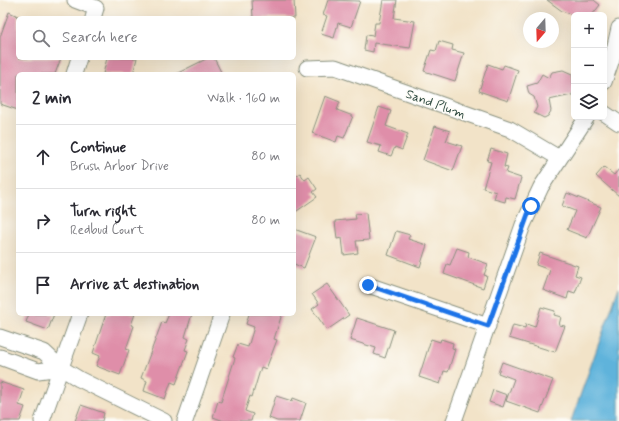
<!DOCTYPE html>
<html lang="en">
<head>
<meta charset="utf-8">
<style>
	:root { --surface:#fff; --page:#f2f2f3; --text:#2b2b33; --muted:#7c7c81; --line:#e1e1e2 }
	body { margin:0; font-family:Mynerve,sans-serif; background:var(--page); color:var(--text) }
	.controls { position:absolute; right:12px; top:12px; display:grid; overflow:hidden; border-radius:6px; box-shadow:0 4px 16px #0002 }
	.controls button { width:36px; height:36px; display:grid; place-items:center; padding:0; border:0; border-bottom:1px solid var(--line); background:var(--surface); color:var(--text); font:20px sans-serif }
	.compass { position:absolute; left:523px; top:12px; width:36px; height:36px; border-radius:50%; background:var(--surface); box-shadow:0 4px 16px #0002; rotate:199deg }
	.stop { position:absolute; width:12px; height:12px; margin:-9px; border:3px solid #1a73e8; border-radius:50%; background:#fff }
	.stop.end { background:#1a73e8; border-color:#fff; box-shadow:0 1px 4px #0008 }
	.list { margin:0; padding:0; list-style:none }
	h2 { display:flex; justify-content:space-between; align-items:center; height:52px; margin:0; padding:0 16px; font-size:17px }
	h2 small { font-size:13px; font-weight:400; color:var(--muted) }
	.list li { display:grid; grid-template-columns:26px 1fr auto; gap:12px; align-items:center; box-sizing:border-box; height:64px; padding:0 16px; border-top:1px solid var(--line) }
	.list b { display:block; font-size:15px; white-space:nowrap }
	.list p { margin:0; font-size:13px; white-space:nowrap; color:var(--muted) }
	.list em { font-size:13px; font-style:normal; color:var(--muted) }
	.icon { flex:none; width:22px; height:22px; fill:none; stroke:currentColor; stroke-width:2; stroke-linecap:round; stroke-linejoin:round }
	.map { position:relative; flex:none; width:619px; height:421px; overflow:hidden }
	.search { position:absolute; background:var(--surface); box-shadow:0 4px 16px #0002; left:16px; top:16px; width:280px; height:44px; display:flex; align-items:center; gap:10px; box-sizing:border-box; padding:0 14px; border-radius:6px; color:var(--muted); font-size:15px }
	.panel { position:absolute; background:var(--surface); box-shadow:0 4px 16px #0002; left:16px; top:72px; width:280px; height:244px; border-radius:6px }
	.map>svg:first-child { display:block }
	.water { fill:#5fb3db; stroke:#3f7888 }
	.building { fill:#df8ea9 }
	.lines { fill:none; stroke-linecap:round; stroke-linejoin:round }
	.minor-casing { stroke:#88907e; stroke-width:17 }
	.minor { stroke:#fff; stroke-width:15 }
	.route { stroke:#1a73e8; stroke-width:5 }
	.labels { text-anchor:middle; stroke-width:3; stroke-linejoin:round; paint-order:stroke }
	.street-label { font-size:13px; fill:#1f3d34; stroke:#fdfcf7 }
</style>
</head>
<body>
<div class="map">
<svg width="619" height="421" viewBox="0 0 619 421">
	<rect width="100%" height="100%" fill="#fdfcf7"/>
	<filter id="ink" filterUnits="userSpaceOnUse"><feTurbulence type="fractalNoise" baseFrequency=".025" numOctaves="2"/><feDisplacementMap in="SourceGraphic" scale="8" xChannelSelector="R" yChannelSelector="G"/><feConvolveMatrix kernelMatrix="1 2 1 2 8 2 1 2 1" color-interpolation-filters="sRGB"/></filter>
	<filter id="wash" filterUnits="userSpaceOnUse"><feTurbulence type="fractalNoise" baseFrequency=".012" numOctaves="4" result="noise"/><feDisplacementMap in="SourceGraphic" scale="16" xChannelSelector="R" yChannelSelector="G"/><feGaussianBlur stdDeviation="0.9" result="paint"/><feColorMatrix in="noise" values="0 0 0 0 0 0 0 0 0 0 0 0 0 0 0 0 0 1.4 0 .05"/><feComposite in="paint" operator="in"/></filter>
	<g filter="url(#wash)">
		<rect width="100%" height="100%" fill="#f2e3c8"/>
		<path class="water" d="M619 287V421H571L614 301Z"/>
		<g id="blocks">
			<path class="building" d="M252 0H294L295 18H253Z
				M328 0 360 1 351 27 338 23 334 38 321 34 327 16 323 15Z
				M383 0H397L394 18 415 21 410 48 374 43 373 52 364 50 366 35 373 36 375 23H379Z
				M547 0H594L600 5 592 15H573L562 11Z
				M9 12 18 16V58H61L55 74H18V110L0 104V37Z
				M439 41 453 45 452 50 464 53 455 81 424 71 431 50 436 51Z
				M107 58H137L133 74H103Z
				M208 58H214L222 74H176Z
				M488 64 502 69 504 65 518 70 508 101 479 91Z
				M563 70 572 74 574 91 572 95 549 100 551 111 548 116 544 118 534 113 537 107 534 97 529 94 527 86 537 83 542 74 549 78 552 72Z
				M325 96 340 102 337 110 353 116 344 138 338 136 336 142 312 133Z
				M379 107 391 111 386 126 408 134 402 150 395 147 391 156 379 152 381 146 367 142Z
				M435 126 450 131 446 141 462 146 453 171 423 160Z
				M491 149 507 154 504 167 508 168 506 173 521 178 515 199 506 197 505 202 494 199 496 192 483 188 491 162 487 161Z
				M604 167 614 175 619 169V196L596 176Z
				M300 173 305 180 309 177 317 189 313 192 317 197 294 213V177Z
				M567 193 601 207 587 238 567 230 575 211 562 206Z
				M366 213 369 240 356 241 358 253 344 255 342 238 337 239 335 221 356 219 355 214Z
				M294 229 316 237 304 268 294 264Z
				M396 231 410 235 408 239 427 245 420 267 388 255Z
				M457 248 469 252 468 257 488 264 484 275 487 276 483 288 444 274 447 264 450 265Z
				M540 253 578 266 575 275 581 277 575 293 569 291 567 299 543 290 550 270 536 265Z
				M327 284 349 315 327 330 312 309 319 304 312 294Z
				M541 307 555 311 554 315 561 317 559 325 565 326 555 352 509 338 513 325 525 328 526 324 535 327Z
				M29 314H54L48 330 26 322Z
				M106 314H135L131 325 134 326 126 349 129 350 120 375 96 366 100 356 93 353Z
				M169 314H192L185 337 189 339 185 350 188 351 176 384 171 382 165 399 144 391 147 381 141 378 162 322 165 323Z
				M249 314H282L274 339 277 340 266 369 261 367 252 397 250 396 245 411 253 414 251 421H224L213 417 218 401 221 402 235 358 233 357 238 344 248 347 254 327 246 324Z
				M357 318 394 330 385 358 374 354 376 348 350 340Z
				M431 339 440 342 441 339 453 343 452 348 455 349 448 372 444 371 440 384 419 377Z
				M502 362 553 380 540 413 506 401 514 379 498 373Z
				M0 382 24 390 19 405 25 407 20 421H0Z
				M493 390 507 395 503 407 489 402Z
				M276 396 292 401 293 398 306 403 300 421H277L269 418Z
				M81 405 104 413 102 421H75Z"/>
		</g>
	</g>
	<g filter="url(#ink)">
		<use href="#blocks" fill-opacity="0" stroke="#88907e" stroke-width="1"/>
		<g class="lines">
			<defs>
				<path id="minor" d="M75 0 96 8 93 18
					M307 68 335 67 510 129 559 158
					M74 74 79 58
					M604 82 612 59 619 28
					M604 113 619 123
					M368 285 488 326
					M0 337 44 352 61 368 79 379 164 421
					M0 357 38 371 61 368
					M42 421 80 314
					M185 421 222 314
					M454 421 523 225 541 187 587 117"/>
			</defs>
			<use href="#minor" class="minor-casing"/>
			<use href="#minor" class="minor"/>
		</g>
	</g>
	<g class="lines" filter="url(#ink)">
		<path class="route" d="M368 285 488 326 531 206"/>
	</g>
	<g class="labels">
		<g class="street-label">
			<text transform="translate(436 103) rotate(20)" y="5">Sand Plum</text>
		</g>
	</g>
</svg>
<div class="controls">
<button>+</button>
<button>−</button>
<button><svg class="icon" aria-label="layers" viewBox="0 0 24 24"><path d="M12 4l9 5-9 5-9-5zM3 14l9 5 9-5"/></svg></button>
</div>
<svg class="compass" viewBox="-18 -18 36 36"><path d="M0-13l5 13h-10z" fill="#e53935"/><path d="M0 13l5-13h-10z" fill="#7c7c81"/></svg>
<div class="stop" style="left:531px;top:206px"></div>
<div class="stop end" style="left:368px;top:285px"></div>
<div class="search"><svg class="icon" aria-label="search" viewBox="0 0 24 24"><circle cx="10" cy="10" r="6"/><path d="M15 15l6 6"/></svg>Search here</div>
<section class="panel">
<h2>2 min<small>Walk · 160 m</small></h2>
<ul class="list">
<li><svg class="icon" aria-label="ahead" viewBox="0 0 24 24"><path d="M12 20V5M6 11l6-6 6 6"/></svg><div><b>Continue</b><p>Brush Arbor Drive</p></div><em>80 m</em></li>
<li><svg class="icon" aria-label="right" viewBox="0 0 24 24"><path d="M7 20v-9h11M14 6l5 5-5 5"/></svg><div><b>Turn right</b><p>Redbud Court</p></div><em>80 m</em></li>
<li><svg class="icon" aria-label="arrive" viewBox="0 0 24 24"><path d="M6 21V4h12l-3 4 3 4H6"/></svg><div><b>Arrive at destination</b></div></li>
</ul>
</section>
</div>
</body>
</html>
